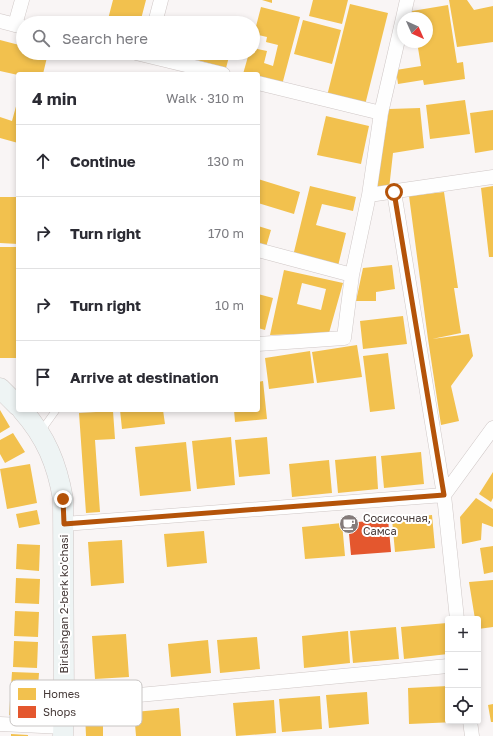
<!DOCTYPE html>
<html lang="en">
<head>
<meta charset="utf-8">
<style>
	:root { --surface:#fff; --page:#f7f7f7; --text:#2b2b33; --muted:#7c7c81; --line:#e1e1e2 }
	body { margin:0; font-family:"Golos Text",sans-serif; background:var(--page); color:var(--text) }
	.controls { position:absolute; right:12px; bottom:12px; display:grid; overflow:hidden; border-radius:4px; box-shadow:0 2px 6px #0003 }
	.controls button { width:36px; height:36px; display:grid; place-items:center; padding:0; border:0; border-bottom:1px solid var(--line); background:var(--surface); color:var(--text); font:20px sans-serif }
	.compass { position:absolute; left:397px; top:12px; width:36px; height:36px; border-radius:50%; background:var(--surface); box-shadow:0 2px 6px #0003; rotate:135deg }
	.stop { position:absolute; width:12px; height:12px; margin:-9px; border:3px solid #b45309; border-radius:50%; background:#fff }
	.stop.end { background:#b45309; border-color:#fff; box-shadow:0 1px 4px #0008 }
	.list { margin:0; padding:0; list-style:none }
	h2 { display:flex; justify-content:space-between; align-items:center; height:52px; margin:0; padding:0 16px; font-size:17px }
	h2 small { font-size:13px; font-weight:400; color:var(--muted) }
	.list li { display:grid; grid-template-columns:26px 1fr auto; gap:12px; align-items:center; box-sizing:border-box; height:72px; padding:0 16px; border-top:1px solid var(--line) }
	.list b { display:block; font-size:15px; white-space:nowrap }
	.list em { font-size:13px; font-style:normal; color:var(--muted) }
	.icon { flex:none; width:22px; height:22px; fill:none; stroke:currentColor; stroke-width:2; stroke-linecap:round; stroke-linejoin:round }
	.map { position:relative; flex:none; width:493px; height:736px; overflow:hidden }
	.search { position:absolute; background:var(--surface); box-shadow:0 2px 6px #0003; left:16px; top:16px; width:244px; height:44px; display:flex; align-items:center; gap:10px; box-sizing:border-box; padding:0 14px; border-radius:22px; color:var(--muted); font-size:15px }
	.panel { position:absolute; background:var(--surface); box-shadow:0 2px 6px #0003; left:16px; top:72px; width:244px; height:340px; border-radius:4px }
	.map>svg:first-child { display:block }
	.homes { fill:#f2c14e; fill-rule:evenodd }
	.shops { fill:#e4572e }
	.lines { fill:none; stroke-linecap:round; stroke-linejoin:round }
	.lane-casing { stroke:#cfc7c6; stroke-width:8 }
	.street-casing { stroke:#cfc7c6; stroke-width:15 }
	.secondary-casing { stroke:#cfc7c6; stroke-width:21 }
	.lane { stroke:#fefefe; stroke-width:7 }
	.street { stroke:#fefefe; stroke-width:14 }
	.secondary { stroke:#eef4f4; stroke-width:20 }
	.route { stroke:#b45309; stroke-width:5 }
	.labels { text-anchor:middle; stroke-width:4; stroke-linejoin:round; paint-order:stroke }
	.poi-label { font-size:11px; fill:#453937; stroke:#fff; text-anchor:start }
	.street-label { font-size:11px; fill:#453937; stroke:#fff }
	.key { fill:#fff; stroke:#c7c4c3; stroke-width:1 }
	.key-label { font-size:11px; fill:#453937 }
</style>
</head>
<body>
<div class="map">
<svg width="493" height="736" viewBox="0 0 493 736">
	<rect width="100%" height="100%" fill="#f9f5f5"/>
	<path class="homes" d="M113 0H146L140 23H107Z
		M262 0H272V3Z
		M313 0H348L342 24 309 16Z
		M449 0H467L474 10 493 6V42L457 47Z
		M350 4 388 13 365 105 327 96Z
		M448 5 457 63 463 62 465 79 424 85 423 80 398 84 396 70 421 66 417 42H427V18H413L412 11Z
		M261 7 300 17 282 85 258 79V74H243L249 53H253V48L267 51 264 63 273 66 278 45 266 42 267 37 254 34Z
		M303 20 341 30 332 64 294 54Z
		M0 40 23 46V53H48L43 74H18V75L0 71Z
		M192 53H230L226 68 190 58Z
		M18 99V143L0 138V117L12 121Z
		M465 100 470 134 430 139 426 105Z
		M420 108 424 148 393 153 389 189 376 190 389 109Z
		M493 110V150L475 153 470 113Z
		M326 116 369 126 361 164 317 155Z
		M258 179 300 192 294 214 258 203Z
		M310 186 356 197 353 211 322 204 316 225 346 233 338 266 293 256Z
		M493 186V257H489L481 188Z
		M444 192 458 288H454L461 333 432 339 469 334 473 356 451 386 459 421 441 425 428 339 409 196Z
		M0 197H18V244L0 243Z
		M258 226 271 230 266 247 258 244Z
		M0 247H18V358H0Z
		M392 265 395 289 376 292V301H356L363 268Z
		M284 270 343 283 329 333 270 335ZM302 283 326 289 321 310 297 304Z
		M258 294 273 298 265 330 258 328Z
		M403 316 407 344 363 349 360 321Z
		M357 345 362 377 317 383 312 352Z
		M310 351 314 383 269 389 265 358Z
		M388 353 395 409 370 412 363 356Z
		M263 381 267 419 235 422 234 410H258V382Z
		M0 410 10 427 0 433Z
		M120 410H163L165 424 122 429Z
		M113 411 115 439 95 440 100 512 86 513 79 413Z
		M13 433 25 452 5 463 0 454V440Z
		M231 437 235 485 197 489 192 441Z
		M267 437 270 474 239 477 235 440Z
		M186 442 191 491 140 496 135 447Z
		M421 452 424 484 384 488 381 456Z
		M376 456 378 489 338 493 335 460Z
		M329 460 332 493 292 497 289 464Z
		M30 464 37 503 7 509 0 469Z
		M493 472V498L491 502 479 494Z
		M476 498 493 509V527L482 523 481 540 462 544 460 517Z
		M37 510 40 524 19 528 16 514Z
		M432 515 435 548 395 552 392 519Z
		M342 523 345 556 305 559 302 527Z
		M204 531 207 563 167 567 164 534Z
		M122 540 124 583 91 586 88 542Z
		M17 544 40 545 39 571 16 569Z
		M493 546V572L484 574 480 548Z
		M16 578 40 579 39 604 15 603Z
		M493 580V627L478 629V619H475L469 582Z
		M15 611 39 612 38 637 14 636Z
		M447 623 448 654 404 659 401 627Z
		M396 627 399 659 353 663 350 631Z
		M348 631 350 663 304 668 302 636Z
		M126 634 129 677 95 679 92 636Z
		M257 637 260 669 220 673 217 640Z
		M208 640 211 673 171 677 168 644Z
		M14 641 38 642 37 668 13 667Z
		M12 672 39 673 36 717 9 715Z
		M448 686V721H456V722L409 724 408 688Z
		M367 692 369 724 329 728 326 695Z
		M320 696 322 729 282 732 279 699Z
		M274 700 276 733 236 736 233 703Z
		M493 704V722H491L488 705Z
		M179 708 181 736H136L134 712Z
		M131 712V726H103V736H86L85 713Z
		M11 734 28 735V736H11Z"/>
	<path class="shops" d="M388 519 391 552 351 555 348 523Z"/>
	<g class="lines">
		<defs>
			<path id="lane" d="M41 431 56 410"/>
			<path id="street" d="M403 18 381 113 369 195 493 177
				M403 18 407 0
				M0 21 23 27
				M155 23 161 0
				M15 25 22 0
				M136 53 223 74
				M258 83 381 113
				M258 250 352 275
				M258 344 344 338 352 275 369 195
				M64 524 444 495 394 192
				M457 619 444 495 493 428
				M64 702 448 666
				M470 721 472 736
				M0 724 63 727"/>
			<path id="secondary" d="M0 388 18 406
				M22 410C46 437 57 464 63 499L64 702 63 736"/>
		</defs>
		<use href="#lane" class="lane-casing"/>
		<use href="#street" class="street-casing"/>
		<use href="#secondary" class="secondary-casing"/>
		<use href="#lane" class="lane"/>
		<use href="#street" class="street"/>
		<use href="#secondary" class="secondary"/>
	</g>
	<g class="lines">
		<path class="route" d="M63 499 64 524 444 495 394 192"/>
	</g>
	<defs>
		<symbol id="cafe-disc" viewBox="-11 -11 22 22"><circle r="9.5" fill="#847b7a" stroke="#fff"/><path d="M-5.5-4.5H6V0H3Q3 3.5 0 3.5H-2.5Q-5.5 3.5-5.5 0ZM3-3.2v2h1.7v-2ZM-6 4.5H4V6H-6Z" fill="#fff"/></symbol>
	</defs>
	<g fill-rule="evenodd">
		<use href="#cafe-disc" x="338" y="513" width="22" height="22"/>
	</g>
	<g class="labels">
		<g class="poi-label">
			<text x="363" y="522">Сосисочная,<tspan x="363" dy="13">Самса</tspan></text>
		</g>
		<g class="street-label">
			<text transform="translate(64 604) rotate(-90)" y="4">Birlashgan 2-berk ko'chasi</text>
		</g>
	</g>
	<rect x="10" y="680" width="132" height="46" rx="6" class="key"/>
	<rect x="18" y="688" width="18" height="12" fill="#f2c14e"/>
	<rect x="18" y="706" width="18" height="12" fill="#e4572e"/>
	<g class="key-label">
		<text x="43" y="698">Homes</text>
		<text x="43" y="716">Shops</text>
	</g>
</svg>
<div class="controls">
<button>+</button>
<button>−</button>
<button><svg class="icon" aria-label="locate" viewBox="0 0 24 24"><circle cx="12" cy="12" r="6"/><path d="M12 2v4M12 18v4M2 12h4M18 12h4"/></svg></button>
</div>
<svg class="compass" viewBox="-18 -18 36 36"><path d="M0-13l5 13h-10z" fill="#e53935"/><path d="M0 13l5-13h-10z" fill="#7c7c81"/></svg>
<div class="stop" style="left:394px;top:192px"></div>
<div class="stop end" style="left:63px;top:499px"></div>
<div class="search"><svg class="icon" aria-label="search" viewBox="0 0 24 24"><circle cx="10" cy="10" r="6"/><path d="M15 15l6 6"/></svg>Search here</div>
<section class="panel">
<h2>4 min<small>Walk · 310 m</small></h2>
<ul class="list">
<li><svg class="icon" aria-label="ahead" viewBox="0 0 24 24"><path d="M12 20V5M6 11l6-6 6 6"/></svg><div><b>Continue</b></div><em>130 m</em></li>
<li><svg class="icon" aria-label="right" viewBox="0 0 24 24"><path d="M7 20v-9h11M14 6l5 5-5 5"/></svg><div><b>Turn right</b></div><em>170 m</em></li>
<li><svg class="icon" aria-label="right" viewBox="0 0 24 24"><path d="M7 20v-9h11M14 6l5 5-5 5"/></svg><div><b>Turn right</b></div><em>10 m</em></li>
<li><svg class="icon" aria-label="arrive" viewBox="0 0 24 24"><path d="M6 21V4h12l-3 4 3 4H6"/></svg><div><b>Arrive at destination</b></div></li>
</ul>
</section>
</div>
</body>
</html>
